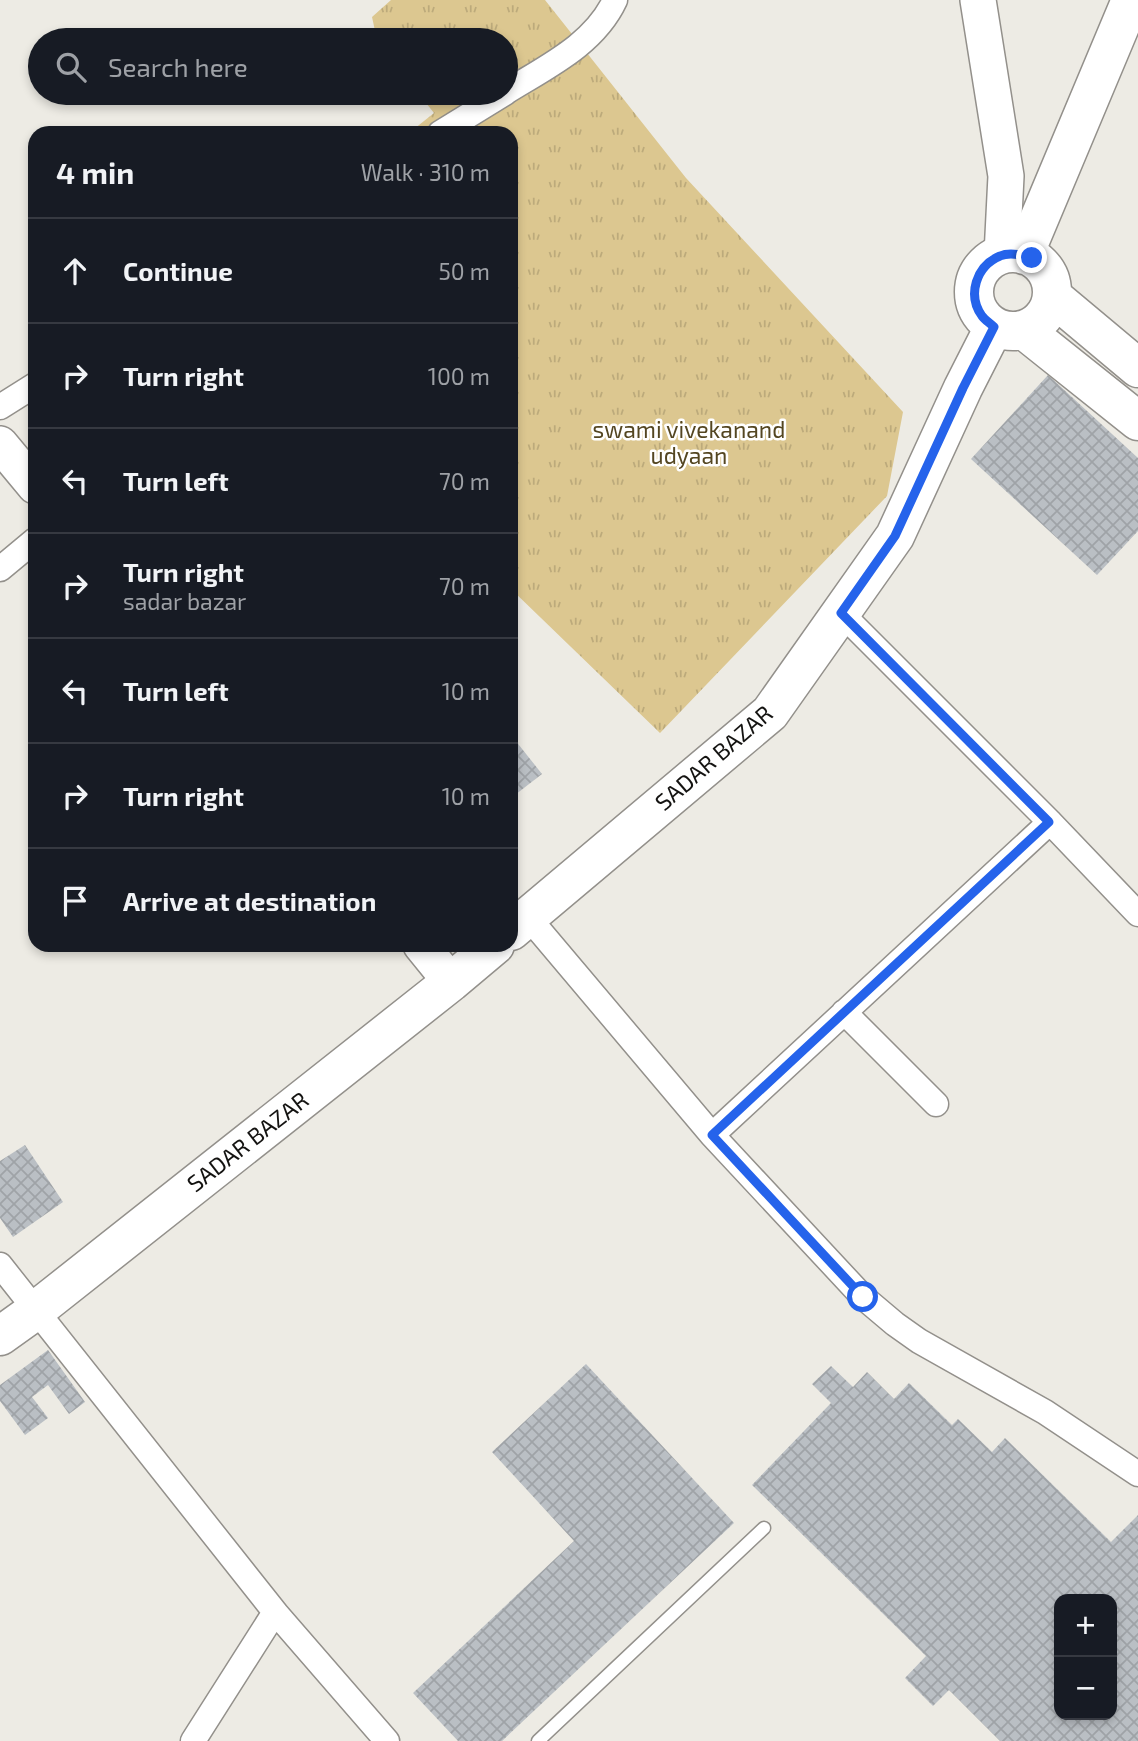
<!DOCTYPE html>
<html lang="en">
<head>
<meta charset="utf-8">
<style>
	:root { --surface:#171b24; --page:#20242c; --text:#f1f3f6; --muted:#9ea1a6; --line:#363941 }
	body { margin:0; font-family:"Exo 2",sans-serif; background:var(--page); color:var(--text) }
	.controls { position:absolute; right:21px; bottom:21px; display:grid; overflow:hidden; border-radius:14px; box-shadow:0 4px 10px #0003 }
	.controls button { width:63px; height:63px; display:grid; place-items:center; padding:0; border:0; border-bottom:2px solid var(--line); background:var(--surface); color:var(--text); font:35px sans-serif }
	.stop { position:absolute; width:21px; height:21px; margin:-16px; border:5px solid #2563eb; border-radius:50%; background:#fff }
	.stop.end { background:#2563eb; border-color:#fff; box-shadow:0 2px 7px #0008 }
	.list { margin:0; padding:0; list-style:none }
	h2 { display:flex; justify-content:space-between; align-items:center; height:91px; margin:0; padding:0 28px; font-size:30px }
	h2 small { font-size:23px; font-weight:400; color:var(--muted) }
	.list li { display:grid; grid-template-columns:46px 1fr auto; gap:21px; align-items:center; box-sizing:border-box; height:105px; padding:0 28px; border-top:2px solid var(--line) }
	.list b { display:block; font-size:26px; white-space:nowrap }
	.list p { margin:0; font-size:23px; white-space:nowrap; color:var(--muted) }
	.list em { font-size:23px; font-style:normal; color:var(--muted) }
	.icon { flex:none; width:38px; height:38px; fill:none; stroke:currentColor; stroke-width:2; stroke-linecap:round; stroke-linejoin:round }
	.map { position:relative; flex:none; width:1138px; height:1741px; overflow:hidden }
	.search { position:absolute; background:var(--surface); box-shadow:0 4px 10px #0003; left:28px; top:28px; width:490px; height:77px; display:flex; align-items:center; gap:18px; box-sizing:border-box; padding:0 24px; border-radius:38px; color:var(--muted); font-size:26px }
	.panel { position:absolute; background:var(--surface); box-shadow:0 4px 10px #0003; left:28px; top:126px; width:490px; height:826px; border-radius:21px }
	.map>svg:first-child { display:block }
	.park { fill:url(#park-tufts) }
	.building { fill:url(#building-cross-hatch); fill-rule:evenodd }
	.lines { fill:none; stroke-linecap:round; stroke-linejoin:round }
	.lane-casing { stroke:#93908b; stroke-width:15 }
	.street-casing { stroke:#93908b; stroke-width:27 }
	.secondary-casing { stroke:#93908b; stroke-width:38 }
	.primary-casing { stroke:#93908b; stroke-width:41 }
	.lane { stroke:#fff; stroke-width:12 }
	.street { stroke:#fff; stroke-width:24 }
	.secondary { stroke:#fff; stroke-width:35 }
	.primary { stroke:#fff; stroke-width:38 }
	.route { stroke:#2563eb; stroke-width:9 }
	.labels { text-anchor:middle; stroke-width:5; stroke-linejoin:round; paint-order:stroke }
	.park-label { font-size:23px; fill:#544621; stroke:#fff }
	.street-label { font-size:23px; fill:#141311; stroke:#fff }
</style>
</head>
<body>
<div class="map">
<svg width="1138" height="1741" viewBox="0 0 1138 1741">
	<defs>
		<pattern id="park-tufts" width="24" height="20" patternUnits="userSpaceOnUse" patternTransform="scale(1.75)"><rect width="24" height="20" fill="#dcc790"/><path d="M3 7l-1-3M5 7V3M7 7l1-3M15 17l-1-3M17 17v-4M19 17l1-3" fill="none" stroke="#bcaa7b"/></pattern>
		<pattern id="building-cross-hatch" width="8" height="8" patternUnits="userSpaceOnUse" patternTransform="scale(1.75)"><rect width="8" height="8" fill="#babfc4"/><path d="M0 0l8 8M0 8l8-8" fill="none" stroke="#9fa3a7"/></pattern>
	</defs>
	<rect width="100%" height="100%" fill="#edebe4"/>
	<path class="park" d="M391 0H545L686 178 903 412 887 496 660 733 511 589V133H409L434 113 418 93H506V40H377L372 17Z"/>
	<path class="building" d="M1048 375 1138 458V531L1097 575 971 459Z
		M511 735 542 774 511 798Z
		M25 1145 63 1202 13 1237 0 1218V1161Z
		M48 1350 85 1402 69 1414 48 1385 32 1397 48 1418 25 1435 0 1401V1385Z
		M586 1364 734 1523 502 1741H458L413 1693 574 1541 492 1452Z
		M831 1366 853 1387 867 1372 894 1399 909 1383 952 1425 958 1419 992 1452 1005 1438 1111 1542 1138 1515V1741H1000L949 1690 933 1706 905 1678 926 1656 752 1485 831 1403 812 1384ZM1059 1599H1112V1715H1059Z"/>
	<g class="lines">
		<defs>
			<path id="lane" d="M538 1741 764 1528"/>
			<path id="street" d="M506 92C546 67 594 45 615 0
				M440 133 505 93
				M0 407 35 385
				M0 569 35 540
				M841 613 1050 822 1138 914
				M528 917 712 1135 863 1297 895 1324 919 1341 1045 1412 1138 1474
				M844 1012 936 1104
				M712 1135 1050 822
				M0 1265 275 1612 387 1741
				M193 1741 275 1612"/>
			<path id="secondary" d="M978 0 1006 176 1002 255
				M0 444 35 486
				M421 945 451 982"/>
			<path id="primary" d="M974 292a39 39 0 1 1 78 0a39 39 0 1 1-78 0Z
				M1024 255 1131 0
				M1052 296 1138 368
				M1024 330 1138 421
				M511 931 770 713 895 536 963 388 994 327
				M0 1336 35 1311 451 982 495 945"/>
		</defs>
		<use href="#lane" class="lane-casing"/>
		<use href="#street" class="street-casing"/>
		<use href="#secondary" class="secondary-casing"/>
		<use href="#primary" class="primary-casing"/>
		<use href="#lane" class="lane"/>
		<use href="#street" class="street"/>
		<use href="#secondary" class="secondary"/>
		<use href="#primary" class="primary"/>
	</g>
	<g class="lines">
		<path class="route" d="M863 1297 712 1135 1049 822 841 613 895 536 963 388 994 327C990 323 985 320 982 316 967 295 976 266 1000 256 1009 252 1023 255 1032 258"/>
	</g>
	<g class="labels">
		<g class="park-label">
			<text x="689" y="438">swami vivekanand<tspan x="689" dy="26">udyaan</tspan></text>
		</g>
		<g class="street-label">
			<text transform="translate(714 758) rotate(-41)" y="8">SADAR BAZAR</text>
			<text transform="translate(248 1142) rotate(-38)" y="8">SADAR BAZAR</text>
		</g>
	</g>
</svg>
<div class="controls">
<button>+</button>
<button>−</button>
</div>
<div class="stop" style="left:863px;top:1297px"></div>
<div class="stop end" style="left:1032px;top:258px"></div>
<div class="search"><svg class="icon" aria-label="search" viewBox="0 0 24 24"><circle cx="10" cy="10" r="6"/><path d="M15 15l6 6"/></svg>Search here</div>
<section class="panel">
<h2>4 min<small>Walk · 310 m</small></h2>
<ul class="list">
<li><svg class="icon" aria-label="ahead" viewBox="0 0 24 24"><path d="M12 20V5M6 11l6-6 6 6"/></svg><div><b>Continue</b></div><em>50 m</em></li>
<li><svg class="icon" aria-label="right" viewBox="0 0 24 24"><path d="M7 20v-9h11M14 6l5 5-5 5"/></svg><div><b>Turn right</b></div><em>100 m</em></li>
<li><svg class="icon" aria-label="left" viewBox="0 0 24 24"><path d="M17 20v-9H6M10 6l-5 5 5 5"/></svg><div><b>Turn left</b></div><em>70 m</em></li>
<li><svg class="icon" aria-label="right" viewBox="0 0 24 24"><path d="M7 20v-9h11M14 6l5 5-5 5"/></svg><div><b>Turn right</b><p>sadar bazar</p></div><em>70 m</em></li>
<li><svg class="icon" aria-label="left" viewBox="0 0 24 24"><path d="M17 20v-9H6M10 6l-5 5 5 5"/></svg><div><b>Turn left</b></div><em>10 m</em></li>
<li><svg class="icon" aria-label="right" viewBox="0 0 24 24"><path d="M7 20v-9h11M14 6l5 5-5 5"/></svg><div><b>Turn right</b></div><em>10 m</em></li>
<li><svg class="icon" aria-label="arrive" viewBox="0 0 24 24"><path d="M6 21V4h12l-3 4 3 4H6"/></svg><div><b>Arrive at destination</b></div></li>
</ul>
</section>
</div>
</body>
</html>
